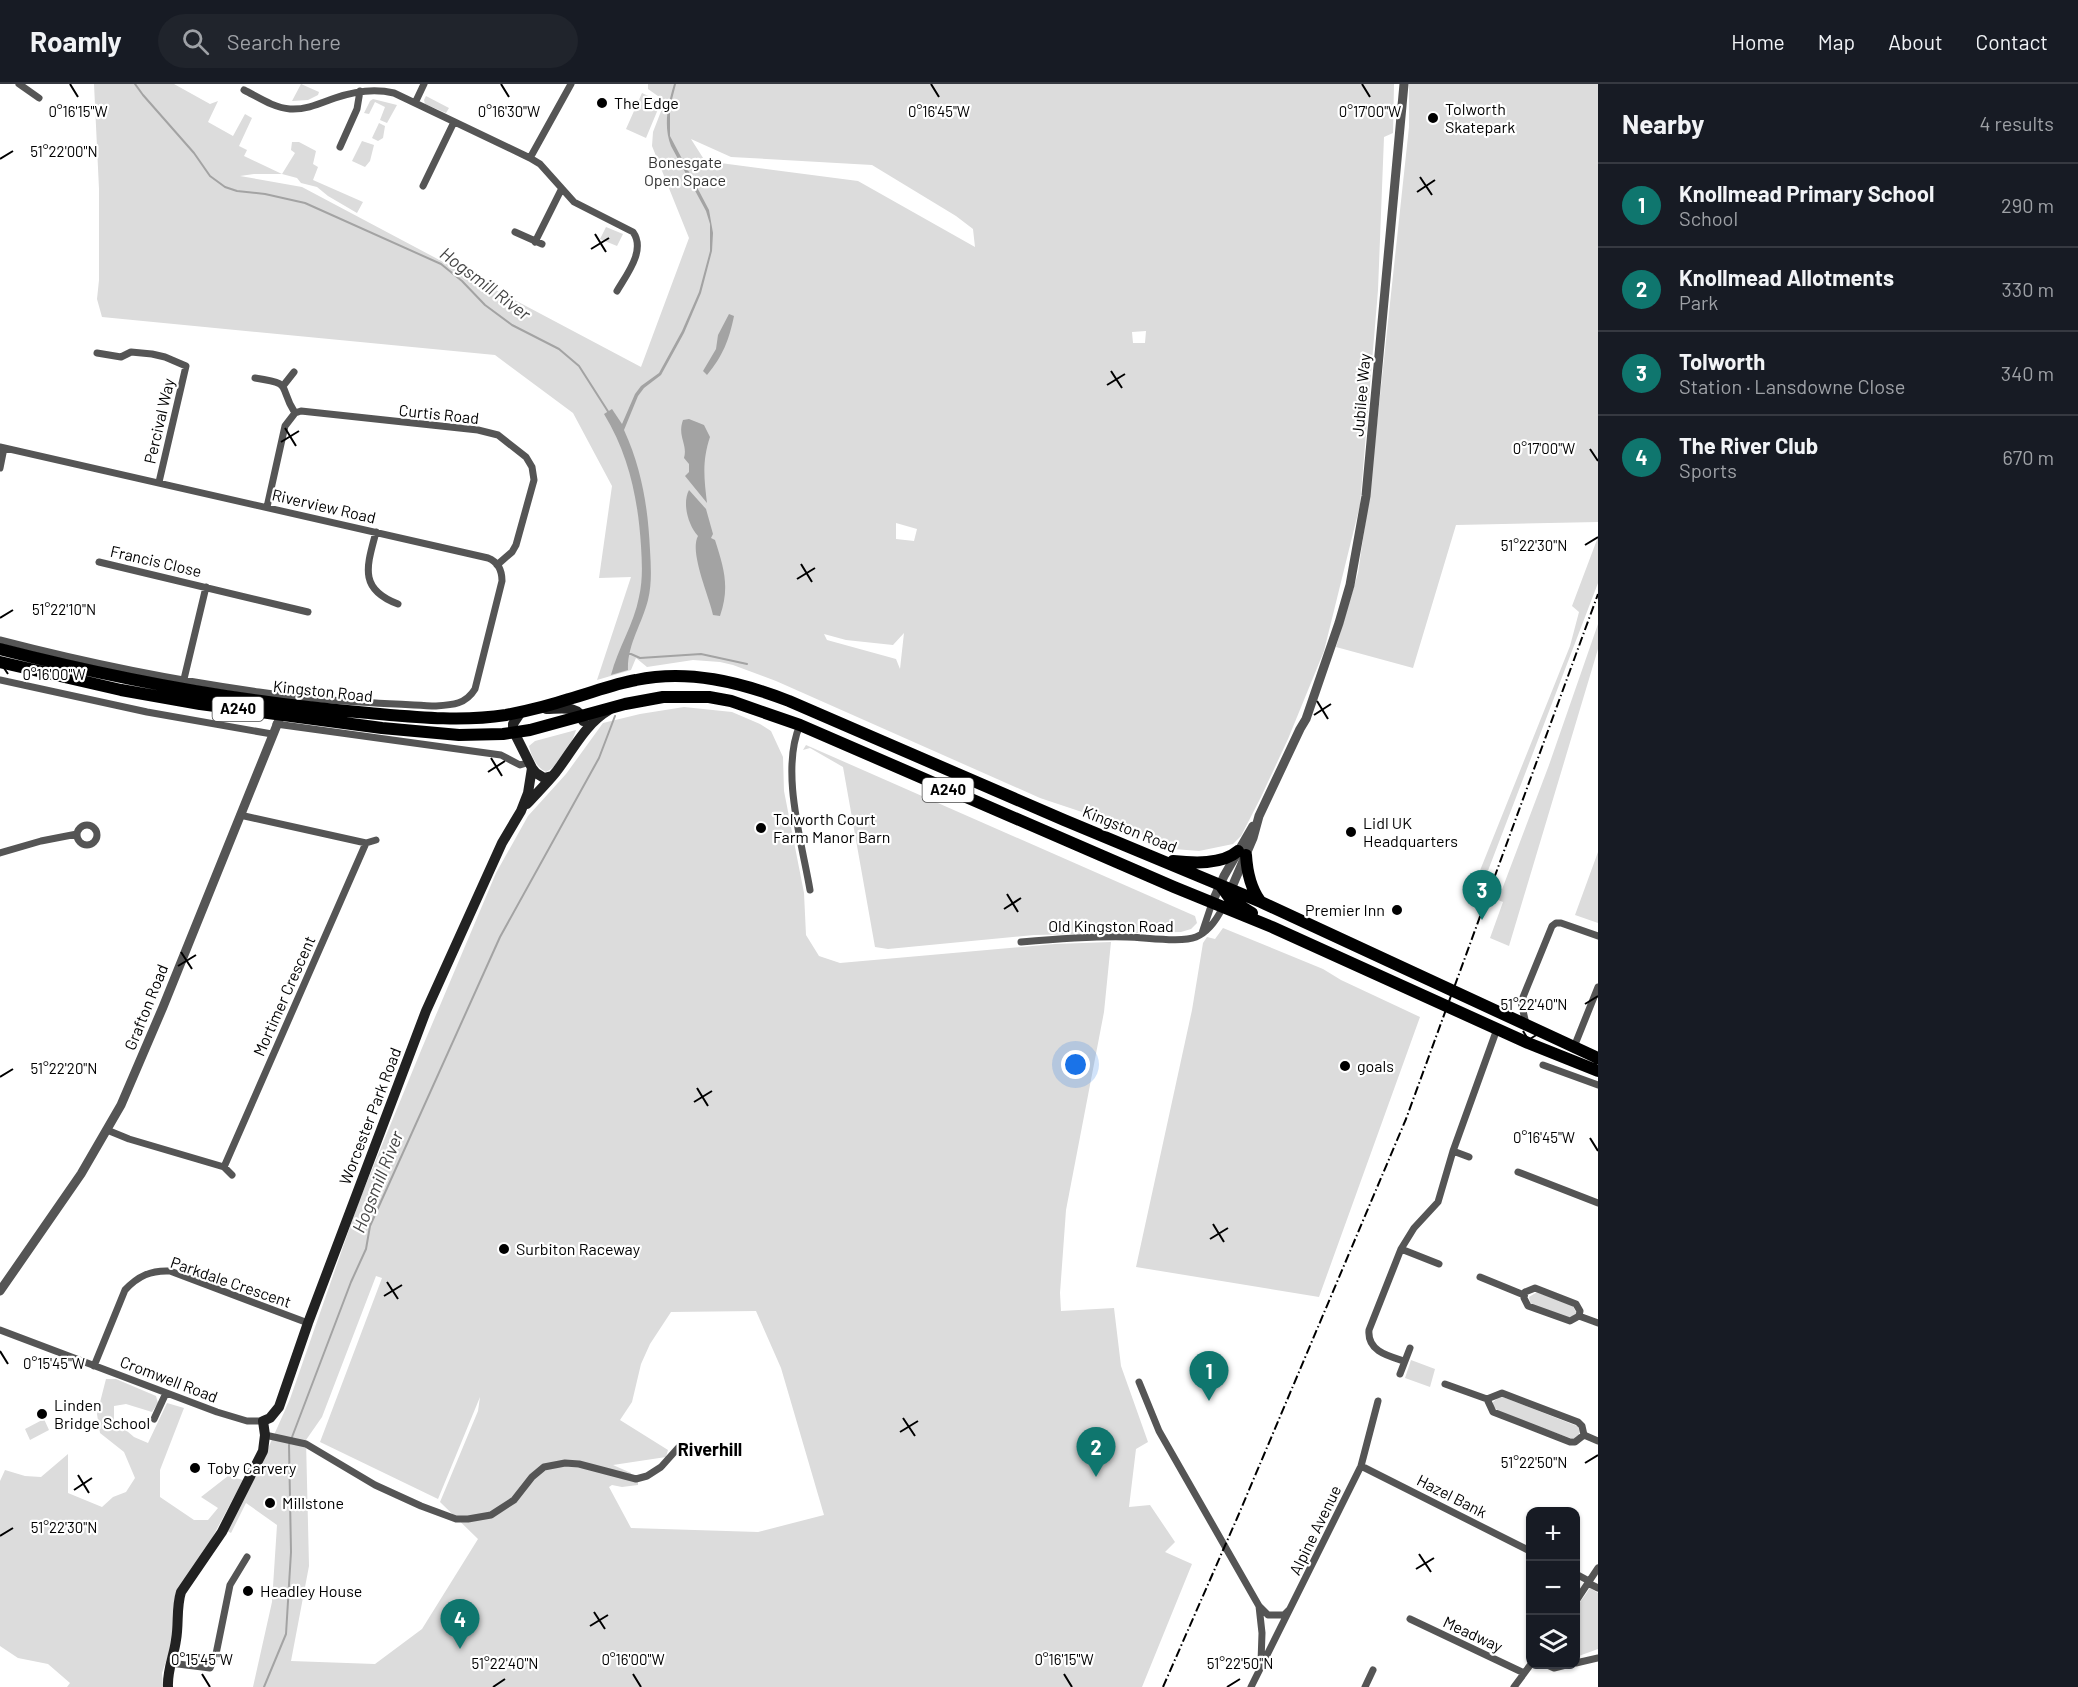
<!DOCTYPE html>
<html lang="en">
<head>
<meta charset="utf-8">
<style>
	:root { --surface:#171b24; --page:#20242c; --text:#f1f3f6; --muted:#9ea1a6; --line:#363941; --accent:#0f766e }
	body { margin:0; font-family:Barlow,sans-serif; background:var(--page); color:var(--text) }
	.controls { position:absolute; right:18px; bottom:18px; display:grid; overflow:hidden; border-radius:12px; box-shadow:0 2px 4px #0004 }
	.controls button { width:54px; height:54px; display:grid; place-items:center; padding:0; border:0; border-bottom:2px solid var(--line); background:var(--surface); color:var(--text); font:30px sans-serif }
	.you { position:absolute; left:1076px; top:981px; width:21px; height:21px; margin:-15px; border:4px solid #fff; border-radius:50%; background:#1a73e8; box-shadow:0 0 0 9px #1a73e833 }
	.badge { display:grid; place-items:center; width:39px; height:39px; border-radius:50%; background:var(--accent); color:#fff; font-size:20px; font-weight:700 }
	.pin { position:absolute; translate:-50% -50px; filter:drop-shadow(0 2px 3px #0008) }
	.pin::after { content:''; position:absolute; top:32px; width:21px; height:18px; background:inherit; clip-path:polygon(0 0,100% 0,50% 100%) }
	.list { margin:0; padding:0; list-style:none }
	h2 { display:flex; justify-content:space-between; align-items:center; height:78px; margin:0; padding:0 24px; font-size:26px }
	h2 small { font-size:20px; font-weight:400; color:var(--muted) }
	.list li { display:grid; grid-template-columns:39px 1fr auto; gap:18px; align-items:center; box-sizing:border-box; height:84px; padding:0 24px; border-top:2px solid var(--line) }
	.list b { display:block; font-size:22px; white-space:nowrap }
	.list p { margin:0; font-size:20px; white-space:nowrap; color:var(--muted) }
	.list em { font-size:20px; font-style:normal; color:var(--muted) }
	.icon { flex:none; width:33px; height:33px; fill:none; stroke:currentColor; stroke-width:2; stroke-linecap:round; stroke-linejoin:round }
	.map { position:relative; flex:none; width:1598px; height:1603px; overflow:hidden }
	header { display:flex; align-items:center; gap:36px; box-sizing:border-box; height:84px; padding:0 30px; background:var(--surface); border-bottom:2px solid var(--line) }
	header strong { font-size:28px }
	nav { display:flex; gap:33px; margin-inline-start:auto; font-size:21px }
	.search { width:420px; height:54px; background:var(--page); display:flex; align-items:center; gap:15px; box-sizing:border-box; padding:0 21px; border-radius:33px; color:var(--muted); font-size:22px }
	main { display:flex }
	aside { flex:1; background:var(--surface) }
	.map>svg:first-child { display:block }
	.green { fill:#dcdcdc; fill-rule:evenodd }
	.water { fill:#a3a3a3 }
	.lines { fill:none; stroke-linecap:round; stroke-linejoin:round }
	.stream { stroke:#a3a3a3; stroke-width:2 }
	.minor { stroke:#555; stroke-width:7 }
	.tertiary { stroke:#555; stroke-width:9 }
	.secondary { stroke:#222; stroke-width:10 }
	.trunk { stroke:#000; stroke-width:12 }
	.rail { stroke:#000; stroke-width:2; stroke-dasharray:9 3 1.5 3; stroke-linecap:butt }
	.ticks { fill:none; stroke:#000; stroke-width:2 }
	.poi-dot { fill:#000; stroke:#fff; stroke-width:2 }
	.labels { text-anchor:middle; stroke-width:4.5; stroke-linejoin:round; paint-order:stroke }
	.shield { fill:#fff; stroke:#4c4c4c; stroke-width:1.5 }
	.shield-label { font-size:15px; font-weight:bold; fill:#000 }
	.poi-label { font-size:16px; fill:#000; stroke:#fff; text-anchor:start }
	.park-label { font-size:16px; fill:#333; stroke:#fff }
	.street-label { font-size:16px; fill:#000; stroke:#fff }
	.water-label { font-size:18px; font-style:italic; fill:#444; stroke:#fff }
	.neighbourhood-label { font-size:18px; font-weight:bold; fill:#000; stroke:#fff }
	.ticks-label { font-size:15px; text-anchor:middle; fill:#000; stroke:#fff; stroke-width:4.5; stroke-linejoin:round; paint-order:stroke }
</style>
</head>
<body>
<header>
<strong>Roamly</strong>
<div class="search"><svg class="icon" aria-label="search" viewBox="0 0 24 24"><circle cx="10" cy="10" r="6"/><path d="M15 15l6 6"/></svg>Search here</div>
<nav><a>Home</a><a>Map</a><a>About</a><a>Contact</a></nav>
</header>
<main>
<div class="map">
<svg width="1598" height="1603" viewBox="0 0 1598 1603">
	<rect width="100%" height="100%" fill="#fff"/>
	<path class="green" d="M94 0H174L210 20 218 17 208 38 233 52 245 30 252 34 239 62 247 66 244 72 282 90 295 69 291 66 292 58H299L316 67 313 80 318 83 313 96 363 118 357 129 328 112 317 103 301 99 297 94 282 90H254L240 92 302 103 641 283 689 154 652 62 653 48 665 17 648 5V0H1394L1393 49 1384 53 1378 206 1360 421 1324 567 1288 655 1261 713 1241 752 1233 760 1199 767 1174 765 1121 741 1040 714 776 597 733 581 720 578 693 576 647 583 636 574 631 586 597 596 631 493 599 494 612 402 573 329 495 271 102 233 97 215 99 196V105ZM691 55 731 73 872 81 956 132 973 145 975 163 858 97 705 77ZM1146 247 1145 259H1133L1132 248ZM896 439 917 445 914 457 896 455ZM904 549 900 585 896 575 827 556 824 550 846 556 893 561Z
		M301 0 319 8 318 11 308 16 292 17Z
		M1409 0H1598V438L1456 441 1413 584 1336 563 1358 489 1369 414 1409 43Z
		M642 9 661 18 646 54 626 45Z
		M426 12 449 24 446 29 425 20 424 16Z
		M373 15 397 21 387 39 380 36 385 23 375 18 369 30 364 29 370 17Z
		M379 39 385 42 383 54 378 57 372 54Z
		M362 57 374 61 370 77 365 83 352 77Z
		M606 143 623 150 617 162 600 155Z
		M1598 453V499L1481 805 1473 804 1570 562 1579 528 1572 522Z
		M1598 540V565L1509 862 1490 854 1503 818 1498 816 1549 681Z
		M684 623 732 628 760 640 771 647 783 673 784 707 804 809 806 851 819 872 840 879 1055 860 1111 858 1104 928 1066 1126 1060 1209 1061 1227 1114 1224 1121 1282 1148 1358 1136 1365 1129 1423 1150 1421 1175 1458 1165 1468 1192 1480 1142 1603H253L272 1518 277 1441 246 1419 231 1449 227 1447 258 1387 290 1315 359 1117 422 964 496 789 528 732 566 690 603 639 640 630ZM376 1192 382 1194 320 1358 438 1415 480 1313 478 1327 440 1418 478 1455 422 1545 375 1580 291 1577 309 1482 306 1356 322 1333ZM756 1227 781 1284 824 1431 758 1448 631 1444 609 1403 612 1401 622 1403 638 1401V1398L633 1397 631 1389 613 1381 666 1373 668 1366 620 1336 632 1318 641 1280 650 1260 671 1228Z
		M576 646C572 660 559 682 546 688 537 684 531 672 529 662L535 657Z
		M806 661 1195 832 1197 839 1191 845 1181 848 1034 851 888 865 875 863 843 683 810 664 803 666Z
		M1598 768V839L1575 831Z
		M1223 844 1323 885 1341 896 1420 933 1319 1213 1136 1183 1192 926 1203 859 1207 853 1215 855Z
		M1537 1208 1573 1222 1577 1230 1568 1234 1531 1221 1529 1213Z
		M1411 1276 1435 1285 1430 1303 1405 1294Z
		M106 1295H116L156 1312 158 1319 152 1328 126 1320 114 1322V1336L134 1353 148 1359 167 1319 184 1324 160 1386V1413L194 1436H208L218 1424 201 1413 228 1392 243 1396 211 1456 175 1516 171 1563 162 1589 163 1603H67L70 1599 48 1580 18 1574 0 1562V1397L5 1386 25 1392 41 1393 68 1370V1409L102 1423 113 1413 126 1408 135 1394 124 1368 100 1349 97 1330Z
		M1499 1313H1503L1577 1342 1580 1346 1579 1351 1575 1354H1570L1499 1328 1493 1322V1318Z
		M44 1335 49 1346 30 1356 25 1345Z
		M1590 1504 1598 1509V1565L1576 1573V1524Z"/>
	<path class="water" d="M674 0H676L670 23V52L709 126 713 149 712 167 701 209 684 249 661 291 644 304 638 312 624 346C642 385 648 424 650 466 651 483 652 500 648 516 642 540 627 561 628 586L611 591C618 564 634 540 639 513 643 496 642 479 641 462 638 415 629 371 604 330L612 325 622 340 635 310 641 302 659 289 682 247 699 208 710 167V140L706 127 671 62C663 42 668 20 674 0Z
		M729 230 734 232C729 256 723 272 707 291L703 287 716 265 718 251Z
		M689 335 704 341 710 353C702 377 704 394 707 419L685 392 689 388V380L684 374C688 360 677 353 683 336Z
		M689 406 706 425 713 450 711 454 715 456C724 484 730 503 720 532L713 531C709 512 689 468 698 452 688 441 682 419 689 406Z"/>
	<g class="lines">
		<path class="stream" d="M135 0 143 11 194 69 210 92 225 103 237 107 265 110 305 119 441 180 462 197 485 221 512 241 559 265 579 282 609 329
			M626 570H631L640 574 701 570 747 580
			M264 1603 286 1550 291 1468 289 1361 351 1198 366 1165 370 1142 500 853 599 674 615 632"/>
		<path class="minor" d="M19 0 39 14
			M244 6C258 13 274 24 290 25 306 26 321 19 335 14 355 7 374 4 394 9L530 74 540 80 574 118 633 148C646 166 627 190 617 207
			M415 19 424 0
			M340 63 357 25 360 7
			M530 74 571 0
			M423 102 454 38
			M515 148 542 160
			M535 158 561 106
			M97 269 121 273 131 268 152 270 165 273 186 282 159 398
			M255 294C295 300 277 301 295 329
			M283 302 294 288
			M0 363 488 474C498 478 502 487 502 497L475 605C466 620 453 621 436 622 377 619 318 617 259 608 172 596 85 578 0 556
			M0 384 4 364
			M267 423 285 342 295 329 301 327 478 346 498 351 526 373 532 383 534 396 516 461 512 468 497 481
			M376 448C367 482 358 505 398 520
			M99 478 308 528
			M184 595 206 503
			M0 596 147 628 272 650
			M276 640 501 671 520 681 530 678
			M800 641C780 686 802 759 810 806
			M77 751a10 10 0 1 1 20 0a10 10 0 1 1-20 0Z
			M366 759 376 756
			M0 769 41 757 77 750
			M1202 849 1212 819
			M1021 858C1056 855 1092 852 1127 853 1144 853 1181 859 1196 853 1208 848 1217 835 1223 823
			M1526 940 1521 918 1552 842 1556 839H1561L1598 852
			M1574 963 1598 903
			M1543 981 1598 1001
			M107 1046 129 1055 224 1083 366 759 240 731
			M1453 1067 1469 1073
			M224 1083 232 1091
			M1518 1088 1598 1119
			M1401 1165 1439 1180
			M1480 1193 1524 1211
			M1535 1204 1576 1220 1580 1227 1579 1232 1570 1237 1528 1222 1524 1214 1525 1208Z
			M1579 1232 1598 1239
			M0 1246 217 1328 247 1337H263
			M1404 1277C1388 1272 1367 1267 1369 1246L1401 1165 1414 1144 1438 1118 1453 1067 1497 945
			M94 1282 125 1206C138 1192 151 1186 170 1187L308 1239
			M1400 1290 1410 1264
			M1139 1298 1159 1347 1259 1522 1268 1531H1284L1289 1526
			M1445 1300 1487 1315
			M1502 1309 1578 1338 1582 1342 1584 1351 1575 1358H1570L1493 1328 1487 1315Z
			M154 1335 166 1309
			M265 1351 306 1360 375 1401 421 1422 456 1435H468L491 1431 514 1416 532 1393 544 1383 565 1379 579 1380 636 1395 647 1392 661 1383 678 1364
			M1584 1351 1598 1357
			M1361 1382 1530 1467
			M1576 1490 1589 1497
			M1588 1499 1598 1504
			M1576 1517 1598 1484
			M1259 1522 1262 1549 1261 1578
			M1410 1535 1524 1589
			M170 1579 210 1584 216 1570 230 1501 247 1473
			M1576 1579 1598 1574
			M1545 1580 1554 1584 1570 1580
			M1251 1603 1361 1382 1378 1317
			M1365 1603 1373 1586
			M1514 1603 1531 1580"/>
		<path class="tertiary" d="M1229 810 1253 754 1259 732 1300 645 1306 635 1339 539 1350 501 1366 412 1404 0
			M1212 819 1224 792 1253 742
			M0 1207 81 1090 121 1021 163 923 281 631"/>
		<path class="secondary" d="M546 625C559 625 580 620 583 637
			M521 628 513 640V646L532 684 536 689 544 694 552 692
			M527 720C537 709 547 699 556 688 573 666 585 640 609 626
			M168 1603C167 1586 174 1572 176 1556 179 1540 176 1524 181 1508L222 1448 263 1367 265 1351 263 1337 270 1334 279 1323 308 1239 426 927 502 759 521 727 528 709 532 684"/>
		<path class="trunk" d="M0 565C121 596 245 619 369 629 415 633 461 638 506 631 527 627 548 622 569 615 591 609 613 600 636 596 688 585 740 598 789 617L1064 736 1261 818 1598 974
			M0 578 121 606 200 620 382 644 459 651 503 650 530 646 625 620 663 613H709L731 617 800 641 1174 803 1272 843 1528 959 1598 987
			M1246 771C1247 788 1250 803 1260 817
			M1173 777C1193 779 1222 781 1238 767
			M1221 802 1231 816 1252 829"/>
		<path class="rail" d="M1163 1603 1238 1432 1406 1035 1598 510"/>
	</g>
	<path class="ticks" d="M70 0 78 13M501 0 509 13M931 0 939 13M1362 0 1370 13M0 75 13 67M1420 93 1432 111M1417 108 1435 96M595 150 606 168M591 165 609 154M1111 287 1122 304M1107 301 1125 290M285 344 296 362M281 358 299 347M1590 365 1598 377M1585 461 1598 453M801 480 812 498M797 495 815 484M0 534 13 526M0 578 8 590M1317 617 1328 635M1314 631 1331 620M491 674 502 692M488 688 505 677M1007 810 1018 828M1004 825 1021 814M181 868 192 885M178 882 196 871M1585 920 1598 912M1523 947 1534 965M1520 961 1538 950M0 993 13 985M697 1004 708 1022M694 1018 712 1007M1590 1054 1598 1067M1213 1140 1224 1158M1210 1155 1228 1144M387 1198 398 1215M384 1212 402 1201M0 1267 8 1280M903 1334 915 1352M900 1348 918 1337M1585 1379 1598 1371M78 1391 89 1409M74 1406 92 1394M0 1452 13 1444M1419 1470 1431 1488M1416 1485 1434 1474M594 1528 605 1545M590 1542 608 1531M202 1590 210 1603M633 1590 641 1603M1064 1590 1072 1603M493 1603 505 1595M1227 1603 1240 1595"/>
	<g class="poi-dot">
		<circle cx="602" cy="19" r="6"/>
		<circle cx="1433" cy="34" r="6"/>
		<circle cx="761" cy="744" r="6"/>
		<circle cx="1351" cy="748" r="6"/>
		<circle cx="1397" cy="826" r="6"/>
		<circle cx="1345" cy="982" r="6"/>
		<circle cx="504" cy="1165" r="6"/>
		<circle cx="42" cy="1330" r="6"/>
		<circle cx="195" cy="1384" r="6"/>
		<circle cx="270" cy="1419" r="6"/>
		<circle cx="248" cy="1507" r="6"/>
	</g>
	<g class="labels">
		<g class="shield">
			<rect x="212.5" y="613" width="51" height="24" rx="4.5"/>
			<rect x="922.5" y="694" width="51" height="24" rx="4.5"/>
		</g>
		<g class="shield-label">
			<text x="238" y="630">A240</text>
			<text x="948" y="711">A240</text>
		</g>
		<g class="poi-label">
			<text x="614" y="25">The Edge</text>
			<text x="1445" y="31">Tolworth<tspan x="1445" dy="18">Skatepark</tspan></text>
			<text x="773" y="741">Tolworth Court<tspan x="773" dy="18">Farm Manor Barn</tspan></text>
			<text x="1363" y="745">Lidl UK<tspan x="1363" dy="18">Headquarters</tspan></text>
			<text x="1385" y="832" text-anchor="end">Premier Inn</text>
			<text x="1357" y="988">goals</text>
			<text x="516" y="1171">Surbiton Raceway</text>
			<text x="54" y="1327">Linden<tspan x="54" dy="18">Bridge School</tspan></text>
			<text x="207" y="1390">Toby Carvery</text>
			<text x="282" y="1425">Millstone</text>
			<text x="260" y="1513">Headley House</text>
		</g>
		<g class="park-label">
			<text x="685" y="84">Bonesgate<tspan x="685" dy="18">Open Space</tspan></text>
		</g>
		<g class="street-label">
			<text transform="translate(1361 311) rotate(-85)" y="6">Jubilee Way</text>
			<text transform="translate(439 330) rotate(6)" y="6">Curtis Road</text>
			<text transform="translate(159 337) rotate(-77)" y="6">Percival Way</text>
			<text transform="translate(324 422) rotate(13)" y="6">Riverview Road</text>
			<text transform="translate(156 477) rotate(13)" y="6">Francis Close</text>
			<text transform="translate(323 607) rotate(6)" y="6">Kingston Road</text>
			<text transform="translate(1130 745) rotate(22)" y="6">Kingston Road</text>
			<text x="1111" y="848">Old Kingston Road</text>
			<text transform="translate(284 912) rotate(-66)" y="6">Mortimer Crescent</text>
			<text transform="translate(146 923) rotate(-68)" y="6">Grafton Road</text>
			<text transform="translate(370 1032) rotate(-69)" y="6">Worcester Park Road</text>
			<text transform="translate(231 1198) rotate(19)" y="6">Parkdale Crescent</text>
			<text transform="translate(169 1295) rotate(21)" y="6">Cromwell Road</text>
			<text transform="translate(1452 1412) rotate(27)" y="6">Hazel Bank</text>
			<text transform="translate(1315 1446) rotate(-64)" y="6">Alpine Avenue</text>
			<text transform="translate(1473 1550) rotate(25)" y="6">Meadway</text>
		</g>
		<g class="water-label">
			<text transform="translate(485 200) rotate(37)" y="6">Hogsmill River</text>
			<text transform="translate(378 1098) rotate(-68)" y="6">Hogsmill River</text>
		</g>
		<g class="neighbourhood-label">
			<text x="710" y="1372">Riverhill</text>
		</g>
	</g>
	<g class="ticks-label">
		<text x="78" y="33">0°16'15"W</text>
		<text x="509" y="33">0°16'30"W</text>
		<text x="939" y="33">0°16'45"W</text>
		<text x="1370" y="33">0°17'00"W</text>
		<text x="64" y="73">51°22'00"N</text>
		<text x="1544" y="370">0°17'00"W</text>
		<text x="1534" y="467">51°22'30"N</text>
		<text x="64" y="531">51°22'10"N</text>
		<text x="54" y="596">0°16'00"W</text>
		<text x="1534" y="926">51°22'40"N</text>
		<text x="64" y="990">51°22'20"N</text>
		<text x="1544" y="1059">0°16'45"W</text>
		<text x="54" y="1285">0°15'45"W</text>
		<text x="1534" y="1384">51°22'50"N</text>
		<text x="64" y="1449">51°22'30"N</text>
		<text x="202" y="1581">0°15'45"W</text>
		<text x="633" y="1581">0°16'00"W</text>
		<text x="1064" y="1581">0°16'15"W</text>
		<text x="505" y="1585">51°22'40"N</text>
		<text x="1240" y="1585">51°22'50"N</text>
	</g>
</svg>
<div class="controls">
<button>+</button>
<button>−</button>
<button><svg class="icon" aria-label="layers" viewBox="0 0 24 24"><path d="M12 4l9 5-9 5-9-5zM3 14l9 5 9-5"/></svg></button>
</div>
<div class="you"></div>
<div class="pin badge" style="left:1209px;top:1317px">1</div>
<div class="pin badge" style="left:1096px;top:1393px">2</div>
<div class="pin badge" style="left:1482px;top:836px">3</div>
<div class="pin badge" style="left:460px;top:1565px">4</div>
</div>
<aside>
<h2>Nearby<small>4 results</small></h2>
<ul class="list">
<li><span class="badge">1</span><div><b>Knollmead Primary School</b><p>School</p></div><em>290 m</em></li>
<li><span class="badge">2</span><div><b>Knollmead Allotments</b><p>Park</p></div><em>330 m</em></li>
<li><span class="badge">3</span><div><b>Tolworth</b><p>Station · Lansdowne Close</p></div><em>340 m</em></li>
<li><span class="badge">4</span><div><b>The River Club</b><p>Sports</p></div><em>670 m</em></li>
</ul>
</aside>
</main>
</body>
</html>
